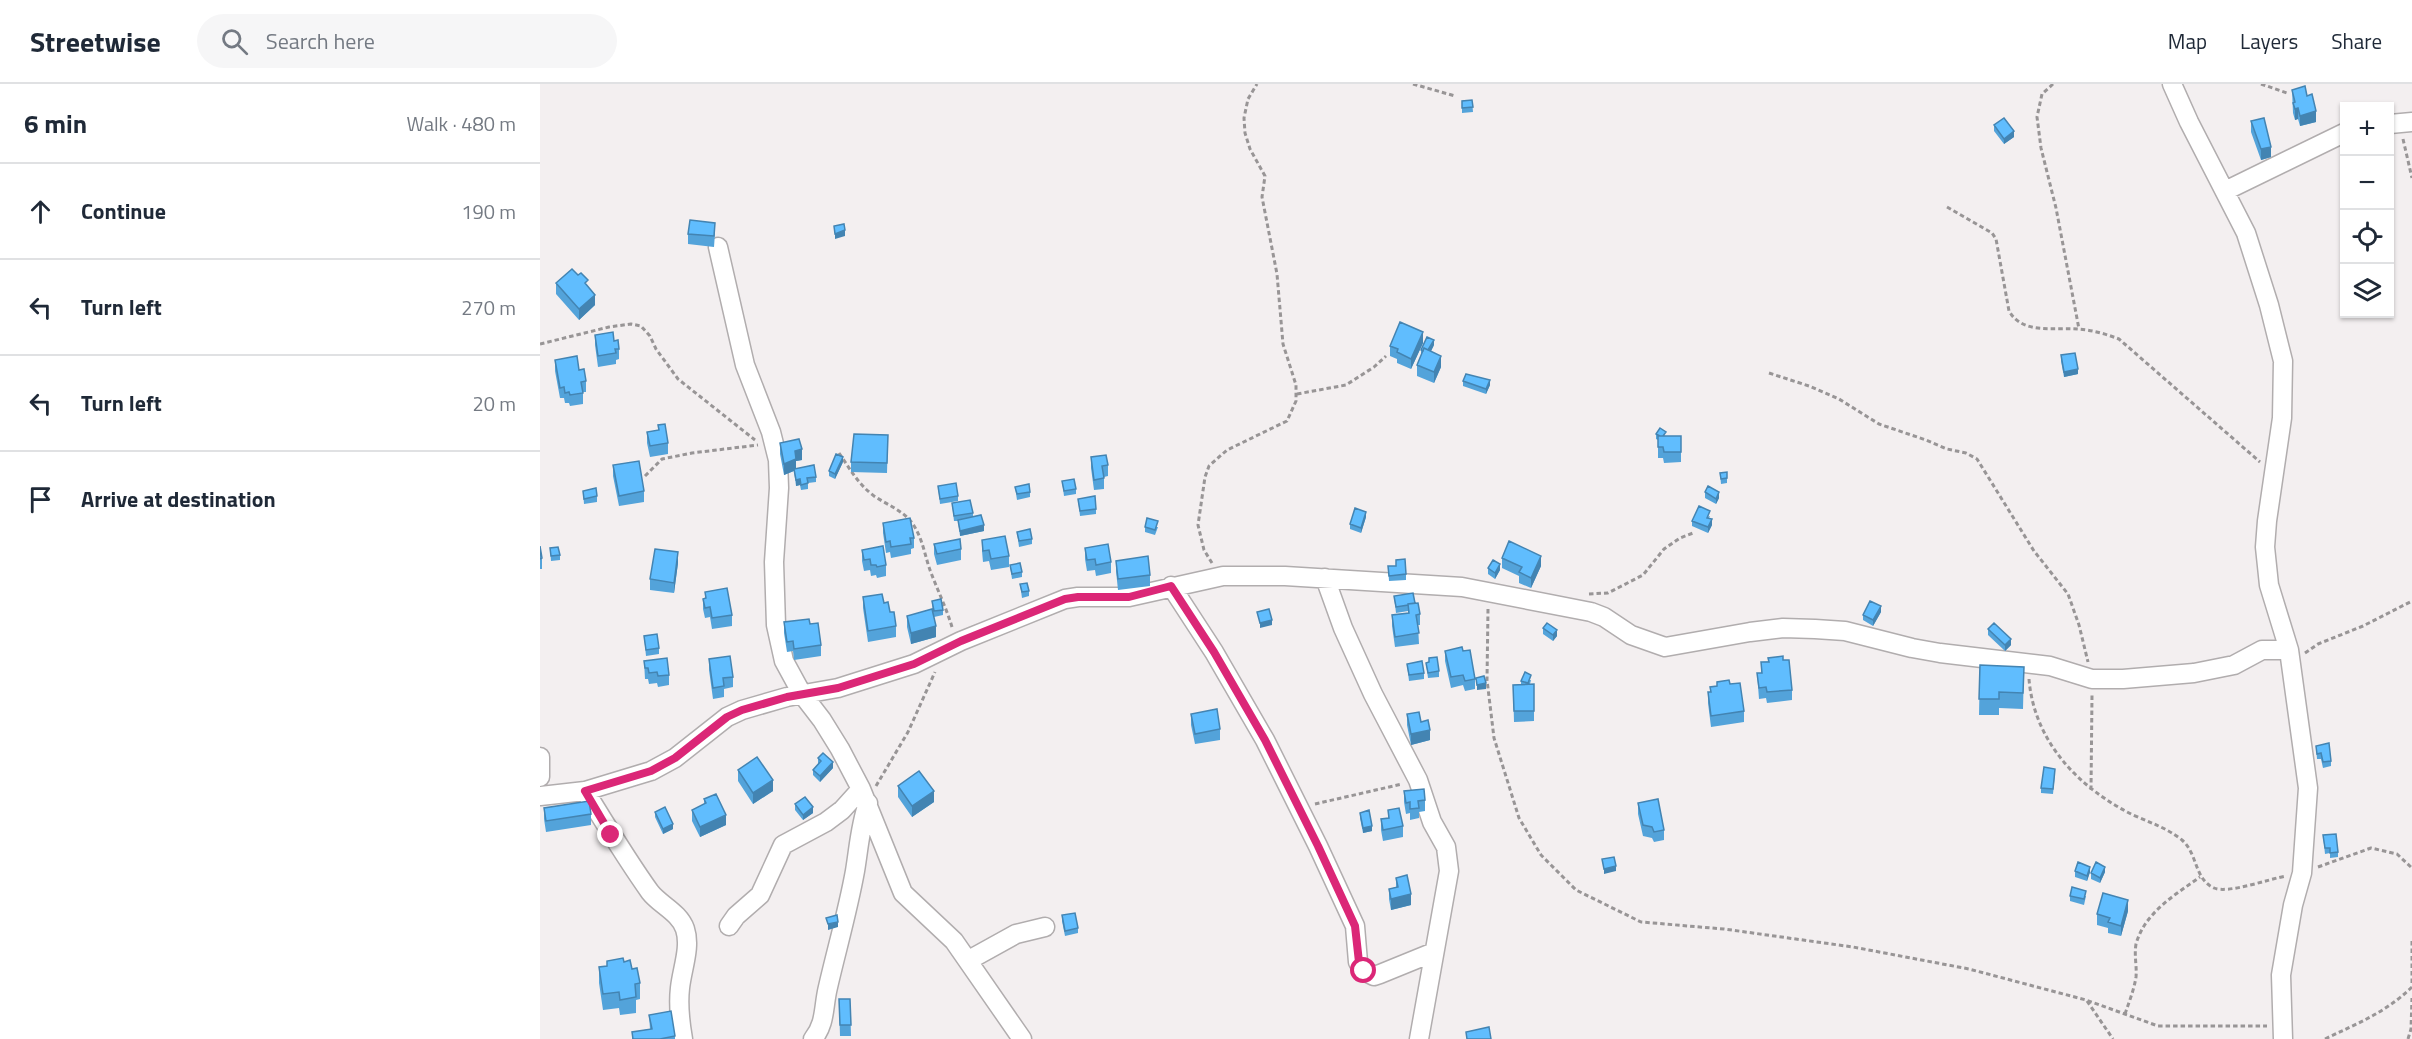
<!DOCTYPE html>
<html lang="en">
<head>
<meta charset="utf-8">
<style>
	:root { --surface:#fff; --page:#f6f6f7; --text:#1f2937; --muted:#747a83; --line:#e0e1e3 }
	body { margin:0; font-family:"Titillium Web",sans-serif; background:var(--page); color:var(--text) }
	.controls { position:absolute; right:18px; top:18px; display:grid; overflow:hidden; border-radius:0px; box-shadow:0 2px 4px #0004 }
	.controls button { width:54px; height:54px; display:grid; place-items:center; padding:0; border:0; border-bottom:2px solid var(--line); background:var(--surface); color:var(--text); font:30px sans-serif }
	.stop { position:absolute; width:18px; height:18px; margin:-14px; border:4px solid #db2777; border-radius:50%; background:#fff }
	.stop.end { background:#db2777; border-color:#fff; box-shadow:0 2px 6px #0008 }
	.list { margin:0; padding:0; list-style:none }
	h2 { display:flex; justify-content:space-between; align-items:center; height:78px; margin:0; padding:0 24px; font-size:26px }
	h2 small { font-size:20px; font-weight:400; color:var(--muted) }
	.list li { display:grid; grid-template-columns:39px 1fr auto; gap:18px; align-items:center; box-sizing:border-box; height:96px; padding:0 24px; border-top:2px solid var(--line) }
	.list b { display:block; font-size:22px; white-space:nowrap }
	.list em { font-size:20px; font-style:normal; color:var(--muted) }
	.icon { flex:none; width:33px; height:33px; fill:none; stroke:currentColor; stroke-width:2; stroke-linecap:round; stroke-linejoin:round }
	.map { position:relative; flex:none; width:1872px; height:955px; overflow:hidden }
	header { display:flex; align-items:center; gap:36px; box-sizing:border-box; height:84px; padding:0 30px; background:var(--surface); border-bottom:2px solid var(--line) }
	header strong { font-size:28px }
	nav { display:flex; gap:33px; margin-inline-start:auto; font-size:21px }
	.search { width:420px; height:54px; background:var(--page); display:flex; align-items:center; gap:15px; box-sizing:border-box; padding:0 21px; border-radius:33px; color:var(--muted); font-size:22px }
	main { display:flex }
	aside { flex:1; background:var(--surface) }
	.map>svg:first-child { display:block }
	.lines { fill:none; stroke-linecap:round; stroke-linejoin:round }
	.street-casing { stroke:#b1adae; stroke-width:21 }
	.path { stroke:#989596; stroke-width:3; stroke-dasharray:4.5 3; stroke-linecap:butt }
	.street { stroke:#fff; stroke-width:18 }
	.wall { fill:#53a3da }
	.shaded-wall { fill:#4384b2 }
	.building { fill:#60bdfe; stroke:#4384b2; stroke-width:1.5 }
	.route { stroke:#db2777; stroke-width:8 }
</style>
</head>
<body>
<header>
<strong>Streetwise</strong>
<div class="search"><svg class="icon" aria-label="search" viewBox="0 0 24 24"><circle cx="10" cy="10" r="6"/><path d="M15 15l6 6"/></svg>Search here</div>
<nav><a>Map</a><a>Layers</a><a>Share</a></nav>
</header>
<main>
<aside>
<h2>6 min<small>Walk · 480 m</small></h2>
<ul class="list">
<li><svg class="icon" aria-label="ahead" viewBox="0 0 24 24"><path d="M12 20V5M6 11l6-6 6 6"/></svg><div><b>Continue</b></div><em>190 m</em></li>
<li><svg class="icon" aria-label="left" viewBox="0 0 24 24"><path d="M17 20v-9H6M10 6l-5 5 5 5"/></svg><div><b>Turn left</b></div><em>270 m</em></li>
<li><svg class="icon" aria-label="left" viewBox="0 0 24 24"><path d="M17 20v-9H6M10 6l-5 5 5 5"/></svg><div><b>Turn left</b></div><em>20 m</em></li>
<li><svg class="icon" aria-label="arrive" viewBox="0 0 24 24"><path d="M6 21V4h12l-3 4 3 4H6"/></svg><div><b>Arrive at destination</b></div></li>
</ul>
</aside>
<div class="map">
<svg width="1872" height="955" viewBox="0 0 1872 955">
	<rect width="100%" height="100%" fill="#f3eff0"/>
	<g class="lines">
		<defs>
			<path id="street" d="M1632 0 1649 38 1706 149 1729 221 1743 277 1742 334 1727 437 1725 463 1729 501 1749 566 1768 704 1762 789 1753 821 1741 891 1743 955
				M1850 40 1872 38
				M1685 107 1804 49
				M178 163 205 281 231 348 238 376 239 404 234 478 236 541 244 577 262 610 282 636 300 665 321 705 363 809 414 857 482 955
				M785 494 803 544 833 610 878 696 892 738 906 763 909 787 879 955
				M631 502 674 568 725 656 778 762 815 842 818 878 824 887 834 892 840 890 894 868
				M0 673V693
				M45 707C66 741 87 776 110 808 120 821 139 828 145 845 151 863 142 885 140 904 138 921 140 938 143 955
				M0 712 45 707 111 687 135 674 187 633 202 626 247 613 298 604 374 580 421 557 525 515 538 513H589L683 492H745L922 503 1051 528 1064 533 1091 551 1125 563 1210 548 1243 544 1275 545 1305 547 1372 564 1400 569 1510 582 1552 595H1583L1654 589 1694 581 1722 566H1749
				M189 842 196 832 220 811 243 761 286 738 302 726 321 705
				M429 876 476 850 505 843
				M273 955C286 939 283 923 288 903 297 864 308 826 315 787 319 763 320 742 328 719"/>
		</defs>
		<use href="#street" class="street-casing"/>
		<path class="path" d="M873 0 915 12
			M1513 0 1502 10 1497 33 1501 64 1516 124 1539 245
			M1721 0 1747 9
			M1863 55 1872 94
			M1407 123 1452 149 1456 155 1469 227C1483 251 1514 243 1538 245 1552 246 1566 250 1579 255L1720 378
			M0 260 69 243 91 240 101 242 110 252 116 265 138 295 215 356
			M1229 289 1269 302 1299 315 1339 340 1386 356 1407 365 1426 369 1437 375 1494 467 1528 510 1539 541 1548 578
			M757 310 806 301 834 283 846 272
			M299 369C310 385 318 400 334 412 346 420 359 425 369 435 382 450 384 469 390 486 397 505 406 523 412 543
			M105 392 122 375 152 369 218 361
			M672 479 664 466 658 441 665 393 669 382 687 366 747 337 756 317V301L743 260 737 190 722 113 725 92 710 65 705 49 704 34 708 15 717 0
			M1049 510 1068 509 1103 491 1124 465 1140 454 1153 449
			M948 525 947 596 954 654 979 734 1001 771 1036 806 1101 838 1184 845 1313 863 1429 885 1546 916 1618 942H1727
			M1765 569 1778 560 1823 542 1872 517
			M1489 595C1494 658 1539 704 1593 731 1611 739 1627 744 1642 756 1658 770 1654 795 1674 804 1688 810 1729 795 1746 792
			M336 702 368 648 395 588
			M1551 706 1552 611
			M775 720 862 700
			M1778 783 1831 764 1857 770 1872 784
			M1872 857V901
			M1547 917 1573 955
			M1585 930C1589 918 1594 906 1596 893 1597 882 1594 872 1596 860 1605 828 1635 811 1660 793
			M1785 955C1818 939 1845 929 1872 903
			M1868 955 1871 945 1872 914"/>
		<use href="#street" class="street"/>
	</g>
	<path class="wall" d="M1752 6 1776 38 1760 42 1758 35 1755 36 1753 29Z
		M932 16 933 28 922 29V17Z
		M1711 37 1731 73 1721 76 1711 48Z
		M1454 41 1474 53 1464 60 1454 47Z
		M175 149 174 163 148 160V150Z
		M16 199 48 203 55 221 39 236 16 210Z
		M55 251 74 257 79 265V275L76 276V280L58 283 55 261Z
		M883 259 871 285 857 279V275L850 272V262Z
		M894 261 891 267 901 283 894 299 877 292V281L881 272V266Z
		M1521 271 1538 290 1524 293 1521 277Z
		M15 276 39 286 46 297V308H43V320L30 322 29 319H25L24 314H20L15 287Z
		M923 297 950 301 946 310 923 302Z
		M118 341 128 359V370L110 373 107 359V348L118 346Z
		M1116 350 1126 352H1141V378L1124 379 1123 374H1118V356L1116 355Z
		M348 351 347 389 311 388V378Z
		M240 359 262 376 256 377V385L276 393V398L268 399V405L261 406 260 401 256 402 254 387 244 391 240 370Z
		M551 373 568 381V392L564 393V405L554 406 551 384Z
		M303 378 295 395 289 392V387Z
		M73 381 104 407V418L79 422 73 392Z
		M1180 389 1187 394V399L1181 400Z
		M522 397 536 405V410L524 412Z
		M398 402 418 412V417L400 420Z
		M475 403 490 408V413L477 416Z
		M43 407 57 412V418L44 420Z
		M1165 408 1179 414 1176 420 1165 414Z
		M538 415 556 425V430L540 432Z
		M412 419 433 429V432L444 447 420 452 418 437H414Z
		M1170 432 1169 434 1172 441 1168 449 1152 442V437Z
		M826 433 821 449 810 445V440Z
		M343 439 374 454V464L371 465V470L351 474 350 468 346 469 343 449Z
		M605 443H618L615 451 605 448Z
		M477 448 492 455V460L479 463Z
		M442 456 469 472V483L451 486 449 477 443 478 442 467Z
		M394 460 421 465V476L397 481 394 470Z
		M0 462 2 474V485H0Z
		M10 464 20 471V476L11 477Z
		M545 464 571 478V489L556 492 555 486 547 487 545 475Z
		M322 466 346 481V492L337 494 336 491 331 492 330 486 324 487 322 477Z
		M962 474 1001 482 991 504 979 499V492L962 484Z
		M576 477 610 491V502L578 506 576 487Z
		M138 479 134 509 110 506V495Z
		M470 481 482 488V493L472 495Z
		M848 482H856L866 490V496L849 497Z
		M948 484 960 486 955 495 948 490Z
		M480 500 489 507V512L482 514Z
		M165 508 192 531V542L172 545 170 533 165 534 163 525V515L165 514Z
		M854 512 875 519 880 530V541H878L879 560 855 563 852 542V531L868 529V527L856 529Z
		M323 513 344 519 350 528 356 542V553L328 558 323 524Z
		M392 517 403 526V531L394 533 396 553 371 560 367 543V532L393 531Z
		M1341 528 1333 542 1323 536V531Z
		M244 538 270 540 281 561V572L254 576 253 567 247 568 244 549Z
		M1003 544 1017 552 1013 557 1003 550Z
		M1448 545 1471 561 1465 567 1448 551Z
		M104 552 119 564V570L106 572Z
		M905 567H923L935 595V605L925 607 923 601 911 604 905 577Z
		M169 575 193 593V603L184 605V613L173 615 169 586Z
		M1243 576 1252 606V616L1227 619 1226 614 1219 615 1217 589H1221V578Z
		M104 577 129 591V601L118 603 117 599 109 600 108 595H105Z
		M889 578 899 587V593L888 594 886 579Z
		M867 580 884 589V595L869 597Z
		M1440 581 1484 583 1483 625 1459 624V631H1439Z
		M991 596 990 600H994V637L974 638 973 601 981 600V597Z
		M1177 598 1190 600 1204 627V638L1171 643 1168 619V608H1170V603L1177 602Z
		M651 630 680 645V656L655 660 651 641Z
		M867 630 881 638 890 656 871 661 867 641Z
		M1776 662 1791 677V682L1783 684 1781 675H1777Z
		M278 674 293 684 280 698 273 691V686L278 680Z
		M198 686 233 707 213 720 198 697Z
		M1515 690 1513 710 1501 709V704Z
		M358 702 394 718 372 733 358 713Z
		M864 707 885 716V727L879 728V734L870 736V729L866 730 864 718Z
		M164 715 186 741 160 753 152 737V726L164 720Z
		M1098 719 1124 746V756L1114 758 1112 754 1103 752 1098 730Z
		M255 720 273 729 263 736 255 726Z
		M4 724 51 730V741L6 748 4 735Z
		M848 726 863 742V753L843 757 841 746V735L848 734Z
		M115 728 133 745 123 750 115 733Z
		M820 729 832 747 823 749 820 734Z
		M1783 751 1798 768V773L1790 774V769L1785 770Z
		M1535 787 1550 788 1547 797 1535 793Z
		M1565 788 1560 799 1551 795V789Z
		M856 794 871 821 851 826 849 815V805L856 803Z
		M1530 812H1546L1544 821 1530 817Z
		M1588 827 1581 852 1568 849V844L1557 841V830Z
		M522 831 538 844V849L525 852 522 837Z
		M67 877 84 878 92 885 100 899V915L96 916V929L80 931 79 924 63 926 59 899V883L67 882Z
		M299 915H310L311 952H300Z
		M109 931 135 952V955H92V948L110 945Z"/>
	<path class="shaded-wall" d="M1758 24V35L1755 36V25Z
		M1776 27V38L1760 42V32Z
		M1474 47V53L1464 60V55Z
		M1731 63V73L1721 76V65Z
		M305 146V152L295 155V150Z
		M55 211V221L39 236V225Z
		M883 248V259L871 285V275Z
		M894 256V261L887 275V269Z
		M901 272V283L894 299V288Z
		M1538 285V290L1524 293V288Z
		M950 296V301L946 310V305Z
		M262 365V376L256 377V386L244 391V380L255 367Z
		M303 373V378L295 395V390Z
		M260 395V401L256 402V396Z
		M1179 408V414L1176 420V415Z
		M826 428V433L821 449V444Z
		M1172 435V441L1168 449V443Z
		M444 441V447L420 452V447Z
		M138 468V479L134 509V499Z
		M1001 472V482L991 504V494Z
		M960 480V486L955 495V489Z
		M1341 522V528L1333 542V536Z
		M732 536V541L720 544V539Z
		M396 542V553L371 560V549Z
		M1017 546V552L1013 557V551Z
		M1471 555V561L1465 567V561Z
		M946 599V605L937 606V601Z
		M890 646V656L871 661V650Z
		M293 678V684L280 698V692Z
		M233 696V707L213 720V709Z
		M394 707V718L372 733V722Z
		M273 723V729L263 736V731Z
		M186 731V741L160 753V743Z
		M133 740V745L123 750V745Z
		M832 742V747L823 749V744Z
		M1076 782V787L1064 790V785Z
		M1550 783V788L1547 797V792Z
		M1565 783V788L1560 799V794Z
		M871 810V821L851 826V815Z
		M1588 816V827L1581 852V842Z
		M298 838V843L288 846V840Z"/>
	<path class="building" d="M1765 2 1767 12 1772 10 1776 27 1760 32 1758 24 1755 25 1753 19 1755 18 1752 6Z
		M932 16 933 23 922 24V17Z
		M1464 34 1474 47 1464 55 1454 41Z
		M1724 34 1731 63 1721 65 1711 37Z
		M150 136 175 139 174 152 148 150Z
		M304 140 305 146 295 150 294 142Z
		M32 185 38 191 41 189 48 196 45 199 55 211 39 225 16 199Z
		M860 238 883 248 871 275 857 268 858 265 850 262Z
		M73 248 74 257 78 256 79 265H75L76 269 58 272 55 251Z
		M887 253 894 256 888 266 884 264 883 267 881 266Z
		M884 264 901 272 894 288 877 281Z
		M1535 269 1538 285 1524 288 1521 271Z
		M37 272 39 286 44 285 46 297 41 298 43 309 30 311 29 308 25 309 24 303 20 304 15 276Z
		M926 290 950 296 946 305 923 297Z
		M125 340 128 359 110 362 107 348 119 346 118 341Z
		M1120 344 1126 348 1123 352H1120L1116 350Z
		M314 350 348 351 347 379 311 378Z
		M1118 352H1141V368H1124L1123 363H1118Z
		M259 355 262 365 255 367 256 375 244 380 240 359Z
		M296 370 303 373 295 390 289 387Z
		M566 371 568 381 562 382 564 394 554 396 551 373Z
		M99 377 104 407 79 412 73 381Z
		M274 381 276 393 267 394 268 399 261 401 260 395 256 396 254 385Z
		M1187 388V394L1181 395 1180 389Z
		M534 395 536 405 524 407 522 397Z
		M416 399 418 412 400 415 398 402Z
		M489 400 490 408 477 410 475 403Z
		M1168 402 1179 408 1176 415 1165 408Z
		M56 404 57 412 44 415 43 407Z
		M555 412 556 425 540 427 538 415Z
		M430 416 433 429 414 432 412 419Z
		M1159 422 1170 427 1167 434 1172 435 1168 443 1152 437Z
		M815 424 826 428 821 444 810 440Z
		M441 431 444 441 420 447 418 436Z
		M370 434 374 454H370L371 460 351 463 350 457 346 458 343 439Z
		M607 434 618 437 615 446 605 443Z
		M490 445 492 455 479 457 477 448Z
		M465 452 469 472 451 475 449 466 443 467 442 456Z
		M420 455 421 465 397 470 394 460Z
		M969 457 1001 472 991 494 979 488 982 483 962 474Z
		M568 460 571 478 556 481 555 475 547 476 545 464Z
		M0 462 2 474 0 475Z
		M343 462 346 481 337 483 336 481H331L330 475 324 476 322 466Z
		M18 463 20 471 11 472 10 464Z
		M115 465 138 468 134 499 110 495Z
		M608 472 610 491 578 495 576 477Z
		M865 475 866 490 849 492 848 482H856V476Z
		M953 476 960 480 955 489 948 484Z
		M480 479 482 488 472 490 470 481Z
		M487 499 489 507 482 508 480 500Z
		M187 504 192 531 172 534 170 523 165 524 163 515 166 514 165 508Z
		M873 509 875 519 868 520V521L856 523 854 512Z
		M342 510 344 519 348 518 350 528H354L356 542 328 547 323 513Z
		M401 515 403 526 394 527 392 517Z
		M1330 517 1341 522 1333 536 1323 531Z
		M878 519 880 530 876 531 879 549 855 553 852 531 869 529 868 520Z
		M392 525 396 542 371 549 367 532Z
		M729 525 732 536 720 539 717 528Z
		M269 535 270 540 278 539 281 561 254 565 253 557 247 558 244 538Z
		M1007 539 1017 546 1013 551 1003 544Z
		M1454 539 1471 555 1465 561 1448 545Z
		M117 550 119 564 106 566 104 552Z
		M922 563 923 567 930 566 935 595 925 597 923 591 911 593 905 567Z
		M190 572 193 593 183 594 184 602 173 604 169 575Z
		M1243 572V576H1249L1252 606 1227 608 1226 603 1219 604 1217 589H1222L1221 578H1229L1228 574Z
		M897 573 899 587 888 589 886 579 889 578V574Z
		M127 574 129 591 118 592 117 588 109 589 108 584H105L104 577Z
		M882 577 884 589 869 591 867 580Z
		M1440 581 1484 583 1483 609 1459 608V615H1439Z
		M985 588 991 591 988 599 981 597Z
		M944 592 946 599 937 601 936 594Z
		M1189 596 1190 600 1200 599 1204 627 1171 632 1168 608H1171L1170 603 1177 602V598Z
		M994 600V627H974L973 601Z
		M677 625 680 645 655 650 651 630Z
		M879 628 881 638 888 636 890 646 871 650 867 630Z
		M1789 659 1791 677 1783 678 1781 669 1777 670 1776 662Z
		M283 669 293 678 280 692 273 686 281 677 278 674Z
		M217 673 233 696 213 709 198 686Z
		M1504 683 1515 685 1513 705 1501 704Z
		M379 687 394 707 372 722 358 702Z
		M884 705 885 716 878 717 879 724 870 725V718L866 719 864 707Z
		M176 710 186 731 160 743 152 726 166 719 164 715Z
		M265 713 273 723 263 731 255 720Z
		M1118 715 1124 746 1114 748 1112 743 1103 741 1098 719Z
		M49 717 51 730 6 737 4 724Z
		M125 723 133 740 123 745 115 728Z
		M859 724 863 742 843 746 841 735 849 734 848 726Z
		M829 726 832 742 823 744 820 729Z
		M1796 750 1798 768 1790 769V764H1785L1783 751Z
		M1074 773 1076 782 1064 785 1062 775Z
		M1538 778 1550 783 1547 792 1535 787Z
		M1556 778 1565 783 1560 794 1551 789Z
		M867 791 871 810 851 815 849 805 858 803 856 794Z
		M1532 803 1546 807 1544 815 1530 812Z
		M1563 809 1588 816 1581 842 1568 838 1570 834 1557 830Z
		M535 829 538 844 525 847 522 831Z
		M297 831 298 838 288 840 286 834Z
		M83 874 84 878 90 876 92 885 97 884 100 899 95 900 96 913 80 916 79 908 63 910 59 883 67 882V877Z
		M299 915H310L311 941H300Z
		M131 927 135 952 120 955H93L92 948 112 945 109 931Z
		M949 943 951 955H927L926 948Z"/>
	<g class="lines">
		<path class="route" d="M71 751 45 707 111 687 135 674 187 633 202 626 247 613 298 604 374 580 421 557 525 515 538 513H589L631 502 674 568 725 656 778 762 815 842 819 878 824 887"/>
	</g>
</svg>
<div class="controls">
<button>+</button>
<button>−</button>
<button><svg class="icon" aria-label="locate" viewBox="0 0 24 24"><circle cx="12" cy="12" r="6"/><path d="M12 2v4M12 18v4M2 12h4M18 12h4"/></svg></button>
<button><svg class="icon" aria-label="layers" viewBox="0 0 24 24"><path d="M12 4l9 5-9 5-9-5zM3 14l9 5 9-5"/></svg></button>
</div>
<div class="stop" style="left:824px;top:887px"></div>
<div class="stop end" style="left:71px;top:751px"></div>
</div>
</main>
</body>
</html>
